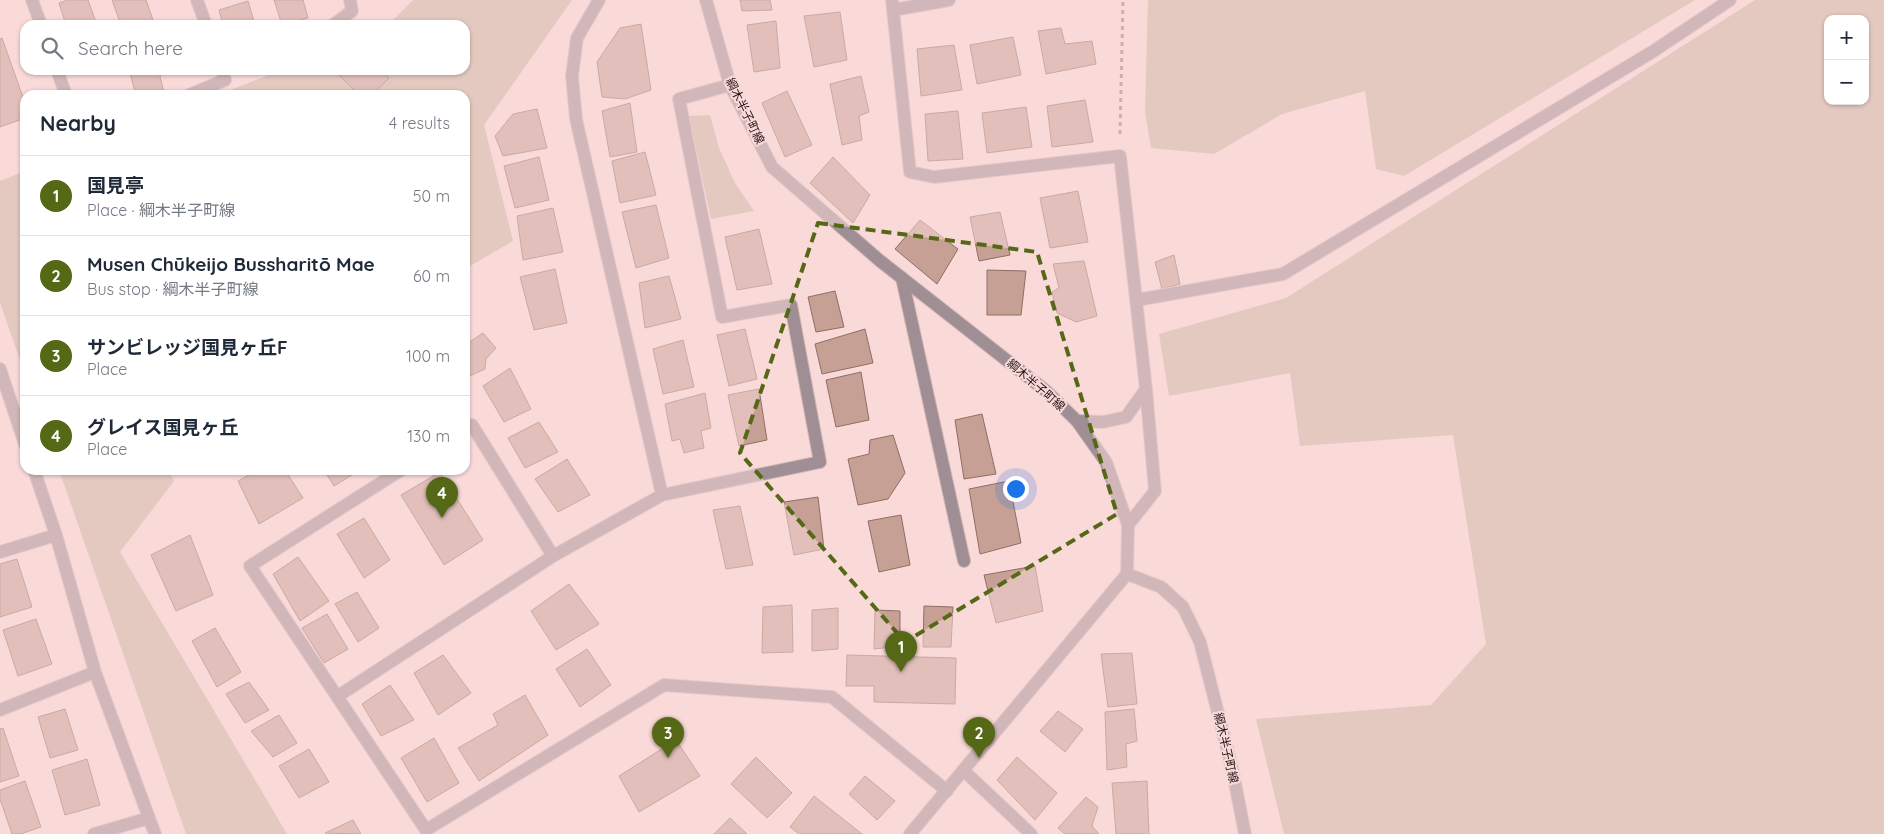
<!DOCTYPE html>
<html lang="en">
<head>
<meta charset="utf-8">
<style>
	:root { --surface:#fff; --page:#f6f6f7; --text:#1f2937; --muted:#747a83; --line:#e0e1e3; --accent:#556815 }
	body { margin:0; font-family:Quicksand,"Noto Sans JP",sans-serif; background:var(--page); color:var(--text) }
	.controls { position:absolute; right:15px; top:15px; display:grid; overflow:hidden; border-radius:10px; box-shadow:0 1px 4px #0004 }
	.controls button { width:45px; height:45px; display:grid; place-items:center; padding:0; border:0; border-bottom:1px solid var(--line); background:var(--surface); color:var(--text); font:25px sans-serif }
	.you { position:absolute; left:1015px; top:488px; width:18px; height:18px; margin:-12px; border:4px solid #fff; border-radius:50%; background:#1a73e8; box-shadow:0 0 0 8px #1a73e833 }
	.badge { display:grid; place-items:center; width:32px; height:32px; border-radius:50%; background:var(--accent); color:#fff; font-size:16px; font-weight:700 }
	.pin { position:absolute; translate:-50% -41px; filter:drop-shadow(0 1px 2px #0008) }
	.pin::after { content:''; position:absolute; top:26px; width:18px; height:15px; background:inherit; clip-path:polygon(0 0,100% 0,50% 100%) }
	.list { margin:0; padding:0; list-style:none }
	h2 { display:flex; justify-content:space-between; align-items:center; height:65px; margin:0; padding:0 20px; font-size:21px }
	h2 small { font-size:16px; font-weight:400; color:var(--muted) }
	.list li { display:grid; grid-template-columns:32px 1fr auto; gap:15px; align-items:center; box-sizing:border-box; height:80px; padding:0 20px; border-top:1px solid var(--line) }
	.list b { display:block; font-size:19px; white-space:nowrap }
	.list p { margin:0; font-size:16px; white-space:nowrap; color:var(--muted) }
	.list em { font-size:16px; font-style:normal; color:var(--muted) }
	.icon { flex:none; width:28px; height:28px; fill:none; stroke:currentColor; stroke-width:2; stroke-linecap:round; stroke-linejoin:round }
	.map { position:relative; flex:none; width:1884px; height:834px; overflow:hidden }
	.search { position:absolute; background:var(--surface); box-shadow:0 1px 4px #0004; left:20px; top:20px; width:450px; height:55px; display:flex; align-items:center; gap:12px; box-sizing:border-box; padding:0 18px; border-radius:15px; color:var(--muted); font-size:19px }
	.panel { position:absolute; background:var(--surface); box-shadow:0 1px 4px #0004; left:20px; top:90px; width:450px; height:385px; border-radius:15px }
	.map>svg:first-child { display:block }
	.green { fill:#cab5a5; fill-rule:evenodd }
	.building { fill:#c6a094; stroke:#906e64 }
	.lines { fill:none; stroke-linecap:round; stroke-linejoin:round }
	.minor-casing { stroke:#d3b6b6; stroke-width:14 }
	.tertiary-casing { stroke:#d3b6b6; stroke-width:14 }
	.path { stroke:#967e7f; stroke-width:3; stroke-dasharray:4 4; stroke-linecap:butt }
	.minor { stroke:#9f8f94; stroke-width:12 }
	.tertiary { stroke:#9f8f94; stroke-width:12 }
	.marked { fill:none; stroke:#556815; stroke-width:4; stroke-dasharray:10 6; stroke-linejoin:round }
	.labels { text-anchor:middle; stroke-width:4; stroke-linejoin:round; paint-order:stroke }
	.street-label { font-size:12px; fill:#241617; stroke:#fad9d9 }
</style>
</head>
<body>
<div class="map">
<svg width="1884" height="834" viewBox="0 0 1884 834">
	<rect width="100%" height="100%" fill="#fad9d9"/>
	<path class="green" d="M413 0H572L484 125 513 241 465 269V95H218L281 70H465V25H388Z
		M1148 0H1695L1404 176 1376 169 1365 91 1282 114 1214 154 1151 148 1145 112Z
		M1755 0H1884V834H1284L1256 719 1431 705 1486 644 1453 435 1300 446 1290 373 1169 396 1159 334 1286 298ZM1828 19H1865V101H1828Z
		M710 115 719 148 735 183 754 211 711 219 689 116Z
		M25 171V374L0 303V181Z
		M59 470H168L174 481 120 552 287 834H186Z"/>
	<path class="building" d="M68 0H88L97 25H66L59 3Z
		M112 0H146L153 20 138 25H121Z
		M274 0H303L308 18 282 25Z
		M740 0H770L772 10 742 11Z
		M248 1 255 25H223L219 10Z
		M840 12 847 60 814 67 804 16Z
		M776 21 780 68 754 72 747 25Z
		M641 24 651 90 625 99 602 97 597 62 620 28Z
		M1061 28 1065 44 1092 41 1096 64 1046 74 1038 31Z
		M1013 37 1021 75 977 84 970 45Z
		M2 38 25 103V118L0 127V39Z
		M954 45 962 90 921 96 917 49Z
		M129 70H162L160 77 164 92 154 95H136Z
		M338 70H381L389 78 372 95H359L336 72Z
		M861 76 869 112 859 116 862 140 842 145 830 84Z
		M787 91 812 145 785 157 762 103Z
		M1085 100 1093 142 1052 147 1047 106Z
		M630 103 637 152 610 157 602 111Z
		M1026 107 1032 147 987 153 982 113Z
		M537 109 547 148 503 156 495 136 513 114Z
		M958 111 963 159 928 161 925 114Z
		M645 152 656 195 620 203 612 161Z
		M539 157 549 200 515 208 504 166Z
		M833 157 870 195 853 223 810 183Z
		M1078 191 1088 242 1050 248 1040 198Z
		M656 205 669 258 636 268 622 212Z
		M553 208 563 252 523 260 517 216Z
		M1000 212 1010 255 979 261 970 217Z
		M920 220 958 249 937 284 895 249Z
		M759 229 772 284 737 290 725 237Z
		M1174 255 1180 284 1162 289 1155 262Z
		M1084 261 1097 316 1076 322 1057 313 1052 292 1059 288 1053 264Z
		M555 269 567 323 534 330 520 277Z
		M987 270 1026 271 1021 315H987Z
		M669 276 681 319 645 328 639 283Z
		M835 291 844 327 816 332 808 297Z
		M745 329 757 379 729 386 717 335Z
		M865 329 873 363 822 374 815 344Z
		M483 333 496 348 486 359 485 369 465 378V345Z
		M683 340 694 387 663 394 653 349Z
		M510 368 531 409 504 422 483 386Z
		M861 372 869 420 836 427 826 380Z
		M759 389 767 440 739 446 728 395Z
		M705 393 711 428 701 431 704 448 684 453 680 439 672 441 665 404Z
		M982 414 996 474 964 479 955 420Z
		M539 422 558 452 525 468 508 438Z
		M893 435 905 473 888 499 858 505 848 459 869 454 870 440Z
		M567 459 590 495 558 512 535 479Z
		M258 470H285L303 498 259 524 238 481Z
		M324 470H360L334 486Z
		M440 472 483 540 444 565 401 495Z
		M1009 481 1021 543 980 554 969 489Z
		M818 497 824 549 794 555 784 502Z
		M740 506 753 565 726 569 713 510Z
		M901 515 910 565 879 572 868 521Z
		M364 518 390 560 364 578 337 534Z
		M190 535 213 595 176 611 151 555Z
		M298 557 329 601 300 621 273 574Z
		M17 559 32 607 0 617V564Z
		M1035 566 1043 611 996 623 984 575Z
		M569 584 599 624 556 650 531 611Z
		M357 592 379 628 358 642 335 604Z
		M792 605 793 652 762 653 763 607Z
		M924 606 953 607 951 647H923Z
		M838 608V649L812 651V610Z
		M875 610 900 611V646L874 649Z
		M327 614 348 649 324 663 302 628Z
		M36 619 52 664 18 676 3 630Z
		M215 628 241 672 217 687 192 641Z
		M587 649 611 685 580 707 556 669Z
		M1132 653 1137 704 1108 707 1101 654Z
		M443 655 471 693 438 715 414 673Z
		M847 655 956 658 955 704 874 702V686H846Z
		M249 682 269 710 245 723 226 694Z
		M390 685 414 720 381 736 362 704Z
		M525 695 548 735 479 781 458 748 498 725 493 714Z
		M65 709 78 750 50 758 38 717Z
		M1134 709 1137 741 1126 744 1127 767 1107 770 1105 712Z
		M1058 711 1083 729 1065 752 1040 731Z
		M279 715 297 743 273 757 251 731Z
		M3 728 19 776 0 782V729Z
		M434 738 459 783 427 802 401 758Z
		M676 740 700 776 639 812 619 776Z
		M309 749 329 782 299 798 279 766Z
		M756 757 792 793 767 818 731 784Z
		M1017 757 1057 793 1035 820 997 780Z
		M87 759 100 805 65 815 52 770Z
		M865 776 895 801 877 820 849 794Z
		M25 781 41 827 20 834H12L0 799V790Z
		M1147 781 1149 834H1116L1112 783Z
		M814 796 862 834H799L790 827Z
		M1086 797 1098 807 1092 826 1099 834H1065L1058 828Z
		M730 818 747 834H714Z
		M353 820 361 834 325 833Z"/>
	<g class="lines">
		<defs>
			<path id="minor" d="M32 0 41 25
				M197 0 206 25
				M599 0 577 38 572 76 576 119 662 495
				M892 0 910 172 934 177 1120 156 1146 389 1126 417 1103 422 1077 421
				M893 10 949 0
				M333 25 352 11 350 0
				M57 70 66 95
				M189 95 225 80 222 70
				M902 278 964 561
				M1137 300 1283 274 1652 52 1730 0
				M0 369 25 444
				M465 429 472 425 553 556
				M34 470 56 535 95 672 155 834
				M401 470 250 566 426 830 664 685 832 697 947 791
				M1128 525 1155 491 1146 389
				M0 552 56 535
				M338 696 553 556 662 495 820 462 791 305 722 317 679 99 730 85
				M0 710 95 672
				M963 770 1031 834
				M94 834 149 818"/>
			<path id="tertiary" d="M706 0 730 85 772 167 879 260 1046 391 1077 421 1106 462 1128 525 1127 574 1161 587 1183 607 1200 642 1232 768 1245 834
				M910 834 1127 574"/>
		</defs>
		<use href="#minor" class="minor-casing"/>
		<use href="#tertiary" class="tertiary-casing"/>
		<path class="path" d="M1120 134 1123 0"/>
		<use href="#minor" class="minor"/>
		<use href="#tertiary" class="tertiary"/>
	</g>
	<path d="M0 0H1884V834H0ZM818 223 1037 252 1117 514 905 642 740 453Z" fill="#fad9d9" fill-opacity=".55" fill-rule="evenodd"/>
	<path class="marked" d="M818 223 1037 252 1117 514 905 642 740 453Z"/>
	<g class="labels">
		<g class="street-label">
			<text transform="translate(745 111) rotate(64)" y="4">綱木半子町線</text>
			<text transform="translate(1036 385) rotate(41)" y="4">綱木半子町線</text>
			<text transform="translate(1226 748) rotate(77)" y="4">綱木半子町線</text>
		</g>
	</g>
</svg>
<div class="controls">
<button>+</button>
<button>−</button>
</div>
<div class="you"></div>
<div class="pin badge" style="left:901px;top:672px">1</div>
<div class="pin badge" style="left:979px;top:758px">2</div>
<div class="pin badge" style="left:668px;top:758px">3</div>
<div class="pin badge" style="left:442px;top:518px">4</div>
<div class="search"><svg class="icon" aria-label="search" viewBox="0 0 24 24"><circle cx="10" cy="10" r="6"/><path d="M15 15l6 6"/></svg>Search here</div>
<section class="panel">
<h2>Nearby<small>4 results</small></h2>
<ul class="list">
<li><span class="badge">1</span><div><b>国見亭</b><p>Place · 綱木半子町線</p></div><em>50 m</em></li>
<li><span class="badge">2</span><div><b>Musen Chūkeijo Bussharitō Mae</b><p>Bus stop · 綱木半子町線</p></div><em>60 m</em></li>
<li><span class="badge">3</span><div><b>サンビレッジ国見ヶ丘F</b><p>Place</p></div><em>100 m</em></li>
<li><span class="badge">4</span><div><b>グレイス国見ヶ丘</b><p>Place</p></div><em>130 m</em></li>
</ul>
</section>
</div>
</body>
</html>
